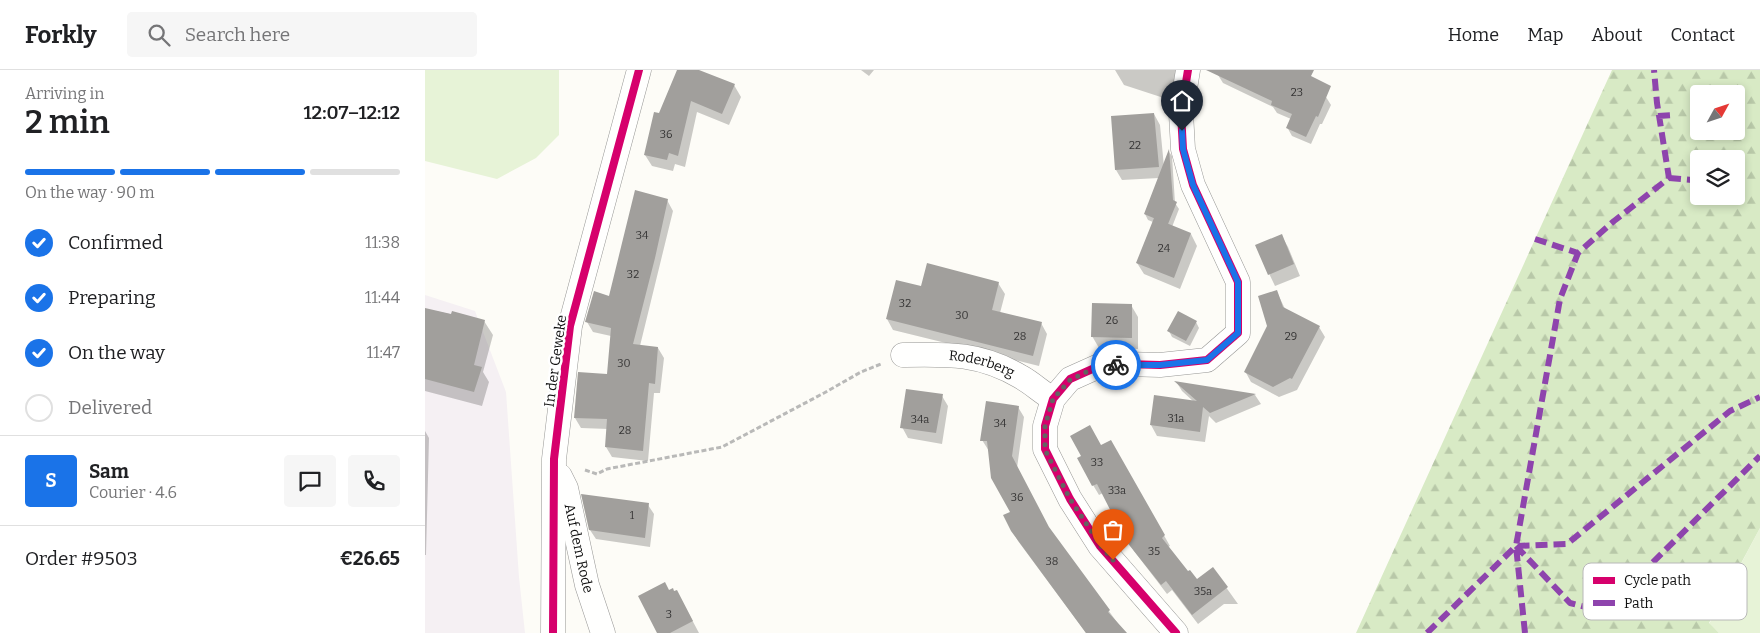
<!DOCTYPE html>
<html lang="en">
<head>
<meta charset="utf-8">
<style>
	:root { --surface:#fff; --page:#f6f6f6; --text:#202124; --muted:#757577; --line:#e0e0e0; --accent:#1a73e8 }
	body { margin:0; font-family:Bitter,serif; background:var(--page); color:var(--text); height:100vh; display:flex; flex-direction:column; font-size:19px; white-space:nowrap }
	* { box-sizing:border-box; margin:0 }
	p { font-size:16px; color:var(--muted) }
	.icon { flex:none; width:28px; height:28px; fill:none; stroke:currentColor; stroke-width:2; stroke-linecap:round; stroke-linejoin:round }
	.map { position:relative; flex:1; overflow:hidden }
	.details { display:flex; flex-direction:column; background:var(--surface); width:425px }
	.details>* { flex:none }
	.needle { width:32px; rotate:50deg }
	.tools { position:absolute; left:1265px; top:15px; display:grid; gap:10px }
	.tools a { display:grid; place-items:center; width:55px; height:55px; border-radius:5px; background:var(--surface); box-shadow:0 2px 8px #0003; font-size:25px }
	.pin { position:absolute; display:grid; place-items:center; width:42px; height:42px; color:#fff; margin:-51px -21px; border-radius:50% 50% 50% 0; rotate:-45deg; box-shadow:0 0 5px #0007 }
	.pin .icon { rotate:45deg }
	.courier { position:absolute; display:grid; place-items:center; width:50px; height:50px; margin:-25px; border:4px solid #1a73e8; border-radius:50%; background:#fff; color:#222; box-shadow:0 1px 6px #0007 }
	.headline em { font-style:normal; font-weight:600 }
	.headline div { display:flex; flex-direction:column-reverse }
	.headline { display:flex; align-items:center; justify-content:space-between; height:85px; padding:0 25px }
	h1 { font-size:32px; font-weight:600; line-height:38px }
	.bar { display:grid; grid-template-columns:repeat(4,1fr); gap:8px 5px; align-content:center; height:60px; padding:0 25px }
	.bar i { height:6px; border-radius:4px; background:var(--line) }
	.bar .current { background:var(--accent) }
	.bar p { grid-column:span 4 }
	.line { display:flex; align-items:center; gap:12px; padding:0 25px; border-top:1px solid var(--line) }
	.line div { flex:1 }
	.round { display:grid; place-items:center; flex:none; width:52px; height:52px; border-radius:5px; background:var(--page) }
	ol { padding:0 25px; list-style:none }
	li { display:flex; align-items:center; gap:15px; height:55px }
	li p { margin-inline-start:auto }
	li .icon { padding:5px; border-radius:50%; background:var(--accent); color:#fff; stroke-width:4 }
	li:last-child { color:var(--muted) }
	li i { width:28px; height:28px; border:2px solid var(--line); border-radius:50% }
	header { display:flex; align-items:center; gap:30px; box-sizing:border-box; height:70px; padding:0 25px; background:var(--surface); border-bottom:1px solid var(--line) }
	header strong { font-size:24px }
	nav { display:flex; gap:28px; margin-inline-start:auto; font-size:18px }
	.search { width:350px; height:45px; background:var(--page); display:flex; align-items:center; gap:12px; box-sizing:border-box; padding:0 18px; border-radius:5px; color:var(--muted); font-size:19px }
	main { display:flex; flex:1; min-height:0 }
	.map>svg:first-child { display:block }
</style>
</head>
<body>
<header>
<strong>Forkly</strong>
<div class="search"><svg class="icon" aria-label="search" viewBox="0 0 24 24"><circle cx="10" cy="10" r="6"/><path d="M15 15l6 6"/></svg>Search here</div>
<nav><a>Home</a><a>Map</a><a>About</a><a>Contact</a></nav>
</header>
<main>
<section class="details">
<div class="headline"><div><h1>2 min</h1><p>Arriving in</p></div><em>12:07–12:12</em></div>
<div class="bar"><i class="current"></i><i class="current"></i><i class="current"></i><i></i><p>On the way · 90 m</p></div>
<ol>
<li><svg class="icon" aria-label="check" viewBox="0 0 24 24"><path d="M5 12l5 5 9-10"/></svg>Confirmed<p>11:38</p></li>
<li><svg class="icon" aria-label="check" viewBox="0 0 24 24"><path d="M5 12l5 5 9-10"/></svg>Preparing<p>11:44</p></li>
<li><svg class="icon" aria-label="check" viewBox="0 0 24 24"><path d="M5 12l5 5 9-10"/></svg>On the way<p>11:47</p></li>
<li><i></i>Delivered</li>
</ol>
<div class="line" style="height:90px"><b class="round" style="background:var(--accent);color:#fff">S</b><div><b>Sam</b><p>Courier · 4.6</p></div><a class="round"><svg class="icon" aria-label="chat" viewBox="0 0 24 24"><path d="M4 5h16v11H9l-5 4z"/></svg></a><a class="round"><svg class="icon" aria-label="phone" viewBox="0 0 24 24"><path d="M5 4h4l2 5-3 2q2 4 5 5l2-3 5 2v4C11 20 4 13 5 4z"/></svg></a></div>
<div class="line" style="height:65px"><div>Order #9503</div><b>€26.65</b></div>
</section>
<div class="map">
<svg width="1335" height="563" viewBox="0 0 1335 563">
	<defs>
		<pattern id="forest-firs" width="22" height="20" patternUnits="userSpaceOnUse" patternTransform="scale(1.25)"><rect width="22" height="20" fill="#d8eac5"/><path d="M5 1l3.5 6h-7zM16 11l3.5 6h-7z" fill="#b8c8a8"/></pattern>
	</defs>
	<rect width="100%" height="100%" fill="#fdfcf7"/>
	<path fill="#f5f0f3" d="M0,225L50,241L81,322L94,507L100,563H0Z"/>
	<path fill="#e7f3d7" d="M0,0H134V65L111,88L72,109L0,91Z
		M1335,458V563H1294L1284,554Z"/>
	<path fill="url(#forest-firs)" fill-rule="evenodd" d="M1187,0H1335V458L1284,553L1294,563H931ZM1274,24H1311V61H1274ZM1274,89H1311V126H1274Z"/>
	<path fill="#0003" d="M253,0H271L309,15L316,27L304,55L272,42L260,97L250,94L248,101L227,96L220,85Z
		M436,0H449L444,6Z
		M690,0H754L748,31L699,15Z
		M795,0H840L901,27L906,35L897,54H895L886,74L867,66L862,57L866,49L852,43L848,37L798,13L793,5Z
		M729,44L735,55L739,97L744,82L747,86L750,133L754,139L747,157L766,164L772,176L755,219L719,204L712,193L728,152L723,150L720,144L734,108L697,110L691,100Z
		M242,130L248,141L215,276L233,278L239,288L235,323H229L223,391L187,387L181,377L183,359L156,358L150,348L183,305L186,266L168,262L162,252L185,228Z
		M856,165L863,177L875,206L850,216L831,176Z
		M573,213L580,224L575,243L616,253L622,264L614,296L468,260L462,249L497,218Z
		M852,222L860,239L894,257L900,267L872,320L854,327L826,312L820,301L844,256Z
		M706,235L713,247V279L674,278L667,266Z
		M0,239L59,251L68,265L58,302L64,312L57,336L0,321Z
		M771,252L774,258L765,276L747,267L744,261Z
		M752,313L830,325L836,334L791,353L784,346L780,372L732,366L726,355L730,327L769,332L757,321Z
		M517,326L523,336L517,374L483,368L477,357Z
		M593,337L599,347L592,398L625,461L700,563H661L593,471L587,460L586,443L564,381L557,370Z
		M0,361L4,368L1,485H0Z
		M686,372L745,476L743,477L763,503L772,511L788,499L813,534H799L773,554L747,520L742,524L709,481L695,458L678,423L674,425L668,415L676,376Z
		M223,435L229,444L225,477L171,469L165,460Z
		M244,521L257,531L274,563H233Z"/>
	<path fill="#a19f9c" d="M252,0H274L310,14L297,44L266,31L253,86L244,83L242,90L219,85L229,42L234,43Z
		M781,0H889L886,6L906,16L893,47L891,46L881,67L861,58L867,44L846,35L847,31Z
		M729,43L734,97L690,100L686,46Z
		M744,79L748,130L752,132L743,154L719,144Z
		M210,120L243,129L230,188L208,274L233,277L230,314L224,313L218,381L180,377L182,349L149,348L153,302L182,304L186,258L160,252L169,221L184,226Z
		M729,148L766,163L749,208L711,193Z
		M857,164L869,194L843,205L830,175Z
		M502,193L574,212L567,240L617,252L608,286L461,249L471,210L496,216Z
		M852,220L858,237L895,256L867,309L865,308L848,317L819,302L842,256L833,226Z
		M667,233L707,234V268L666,267Z
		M0,238L26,244L27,241L60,250L49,295L57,297L49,322L0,309Z
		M753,241L772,251L761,271L742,261Z
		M749,311L831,324L785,343L778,337L775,362L725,355L729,325L772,331Z
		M481,319L518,324L511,363L475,358Z
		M561,331L594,336L587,386L624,457L685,540L683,542L702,563H661L586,461L578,445L585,442L566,408L562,371H555Z
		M665,355L676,375L686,370L740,465L737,468L763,501L765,500L772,509L788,497L803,517L767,545L741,511L736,515L701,471L672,414L667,416L652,388L656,386L645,366Z
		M156,424L224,433L220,468L164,460Z
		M240,512L244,520L248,518L249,521L252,520L268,551L245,563H232L213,526Z"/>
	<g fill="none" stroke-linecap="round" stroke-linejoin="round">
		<g stroke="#979795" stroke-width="25">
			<g id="minor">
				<path id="s1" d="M478,285C524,284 555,283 596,307C607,313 616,322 628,329"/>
				<path id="s2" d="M135,406L141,418L162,515L178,563"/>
				<path d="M128,563L129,389L145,256L214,0"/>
				<path d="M751,563L675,476L645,429L620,379V356L628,329L645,309L674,296L700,294L735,295L782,290L813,263V212L768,115L758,79L756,43L763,0"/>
			</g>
		</g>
		<path stroke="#b9b9b8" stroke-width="3" stroke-dasharray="5 2.5" stroke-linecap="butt" d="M160,400L172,404L182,399L297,377L399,323L436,302L456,294"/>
		<use href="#minor" stroke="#fffffe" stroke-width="24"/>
		<path stroke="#8e44ad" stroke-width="6" stroke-dasharray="12 6" stroke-linecap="butt" d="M1233,46L1248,45
			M1244,108L1267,110
			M1110,169L1153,183
			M1091,476L1145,533L1172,540L1201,519L1335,386
			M1002,563L1091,476L1142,474L1305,341L1335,327
			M1100,563L1091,476L1135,229L1153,183L1189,151L1244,108L1232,33L1229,0"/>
		<g stroke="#fff" stroke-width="11">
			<path id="cycleway" d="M128,563L129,389L145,256L214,0
				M751,563L675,476L645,429L620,379V356L628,329L645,309L674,296L700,294L735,295L782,290L813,263V212L768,115L758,79L756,43L763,0"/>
		</g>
		<use href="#cycleway" stroke="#d6006c" stroke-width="8"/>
	</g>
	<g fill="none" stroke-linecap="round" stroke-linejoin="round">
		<path stroke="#646362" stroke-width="5" stroke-dasharray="0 9" d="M688,490L676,476L645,429L620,380V356L628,329L645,310L674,296L691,295"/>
		<path stroke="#1a73e8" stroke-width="6" d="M691,295H735L782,290L813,263V212L768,115L758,79L757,61"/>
	</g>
	<g text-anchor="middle" stroke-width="5" stroke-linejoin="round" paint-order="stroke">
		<g font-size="11" fill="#353434">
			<text x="872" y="26">23</text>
			<text x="241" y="68">36</text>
			<text x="710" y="79">22</text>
			<text x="217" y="169">34</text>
			<text x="739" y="182">24</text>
			<text x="208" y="208">32</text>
			<text x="480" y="237">32</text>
			<text x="537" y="249">30</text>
			<text x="687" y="254">26</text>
			<text x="595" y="270">28</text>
			<text x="866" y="270">29</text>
			<text x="199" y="297">30</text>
			<text x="751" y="352">31a</text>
			<text x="495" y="353">34a</text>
			<text x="575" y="357">34</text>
			<text x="200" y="364">28</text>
			<text x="672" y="396">33</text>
			<text x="692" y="424">33a</text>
			<text x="592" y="431">36</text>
			<text x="207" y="449">1</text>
			<text x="729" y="485">35</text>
			<text x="627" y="495">38</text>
			<text x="778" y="525">35a</text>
			<text x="244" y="548">3</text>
		</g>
		<g font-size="14" fill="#111" stroke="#fff">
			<text transform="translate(130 291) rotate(-82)" y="5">In der Geweke</text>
			<text dy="5" stroke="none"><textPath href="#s1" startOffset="80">Roderberg</textPath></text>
			<text dy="5" stroke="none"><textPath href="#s2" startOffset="75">Auf dem Rode</textPath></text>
		</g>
	</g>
	<rect x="1158" y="493" width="164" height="57" rx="8" fill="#fff" stroke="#b8b8b8" stroke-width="1"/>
	<rect x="1168" y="507" width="22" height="7" fill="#d6006c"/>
	<rect x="1168" y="530" width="22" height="6" fill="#8e44ad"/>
	<g font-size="14" fill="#111">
		<text x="1199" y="515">Cycle path</text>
		<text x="1199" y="538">Path</text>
	</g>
</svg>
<div class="tools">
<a><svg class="needle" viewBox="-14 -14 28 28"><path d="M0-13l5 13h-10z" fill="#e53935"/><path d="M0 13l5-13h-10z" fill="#757577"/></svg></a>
<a><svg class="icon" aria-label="layers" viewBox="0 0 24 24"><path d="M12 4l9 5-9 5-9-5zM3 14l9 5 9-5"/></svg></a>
</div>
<div class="pin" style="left:688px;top:490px;background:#ea580c"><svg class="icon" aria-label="bag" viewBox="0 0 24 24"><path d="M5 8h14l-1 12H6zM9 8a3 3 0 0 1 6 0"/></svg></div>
<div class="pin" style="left:757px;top:61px;background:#1f2937"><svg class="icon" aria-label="home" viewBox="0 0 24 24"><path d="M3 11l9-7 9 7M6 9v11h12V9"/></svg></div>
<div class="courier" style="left:691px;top:295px"><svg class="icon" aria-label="bike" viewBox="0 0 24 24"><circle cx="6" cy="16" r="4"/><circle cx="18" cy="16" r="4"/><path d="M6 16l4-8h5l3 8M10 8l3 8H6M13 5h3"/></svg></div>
</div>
</main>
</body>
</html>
